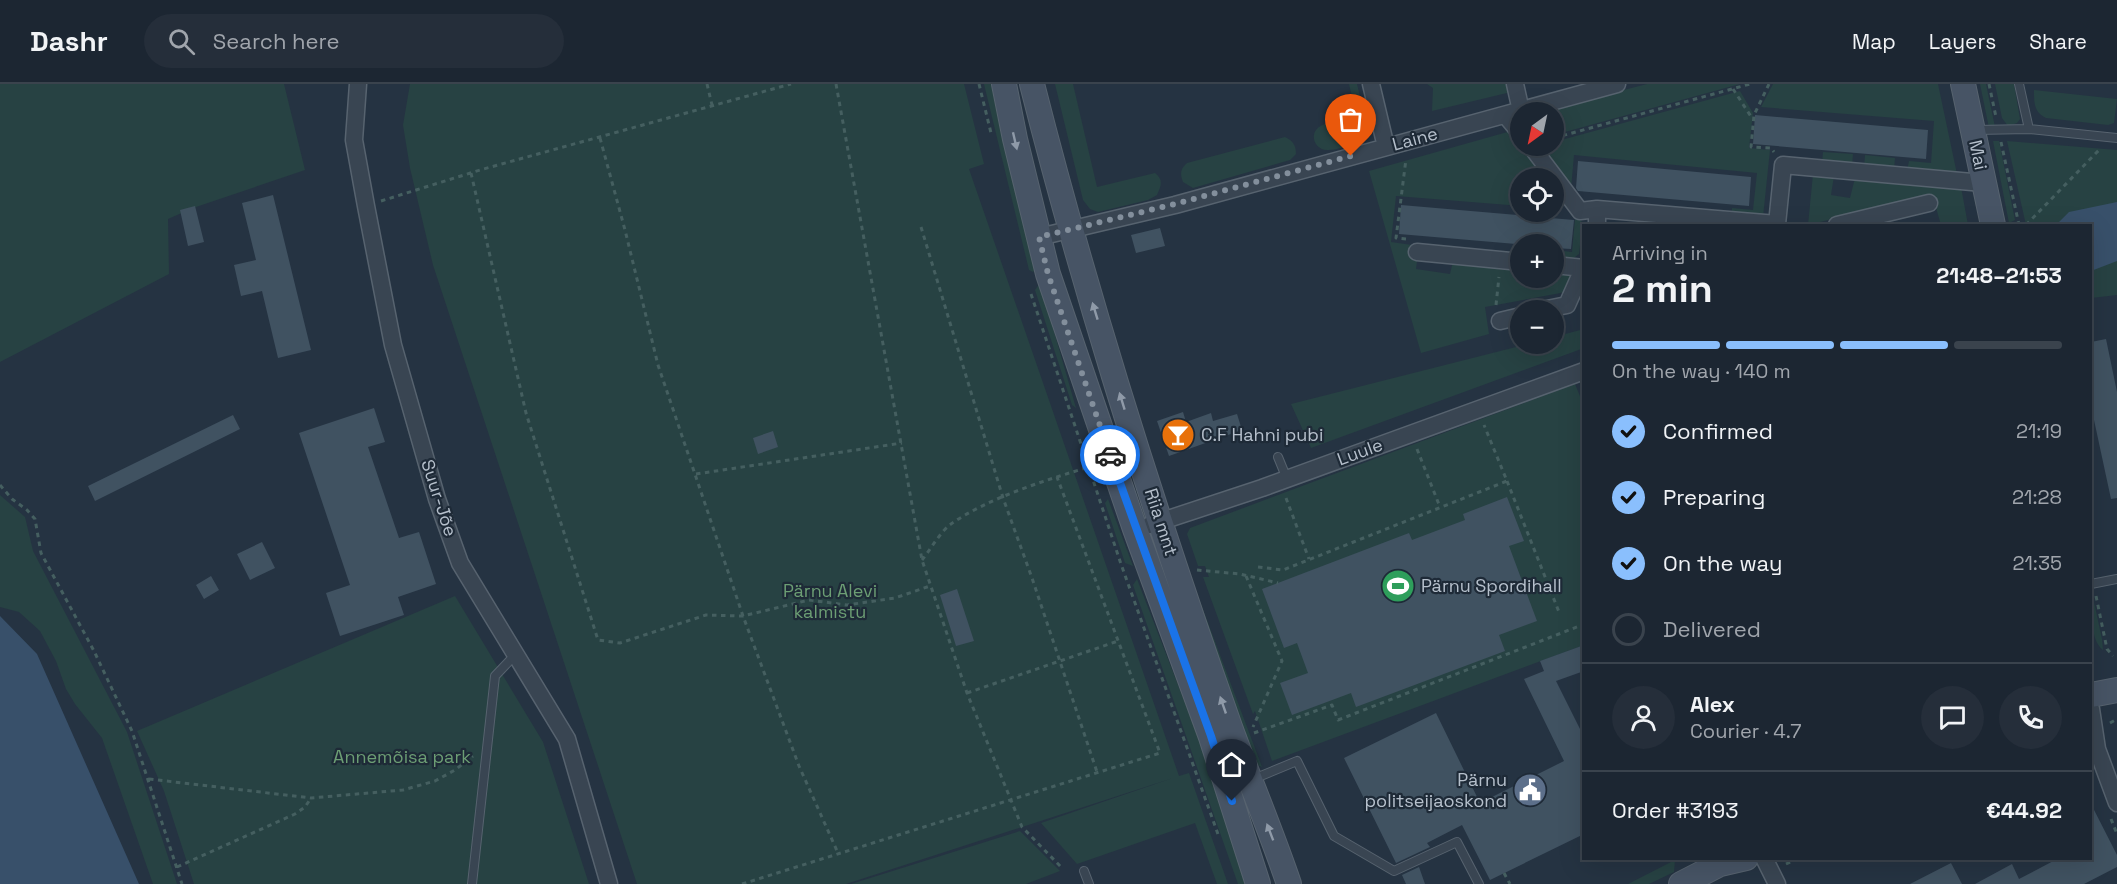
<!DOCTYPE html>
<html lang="en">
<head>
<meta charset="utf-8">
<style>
	:root { --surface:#1c2632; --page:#252e3a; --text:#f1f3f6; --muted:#a0a5ac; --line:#3a434d; --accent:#8abffd }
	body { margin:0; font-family:"Space Grotesk",sans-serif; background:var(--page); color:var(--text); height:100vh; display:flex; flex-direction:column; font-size:22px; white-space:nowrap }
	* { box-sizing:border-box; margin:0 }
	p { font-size:20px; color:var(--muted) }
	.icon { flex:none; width:33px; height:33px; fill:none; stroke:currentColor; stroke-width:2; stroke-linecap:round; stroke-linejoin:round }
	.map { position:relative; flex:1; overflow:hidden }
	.sheet { position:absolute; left:1582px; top:140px; width:510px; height:636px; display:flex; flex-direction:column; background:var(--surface); border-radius:0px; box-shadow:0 6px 24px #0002,0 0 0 2px var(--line) }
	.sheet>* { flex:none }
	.needle { width:39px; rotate:213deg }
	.controls { position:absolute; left:1510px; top:18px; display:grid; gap:12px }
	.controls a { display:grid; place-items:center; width:54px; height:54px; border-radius:50%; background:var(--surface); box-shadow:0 6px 24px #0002,0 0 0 2px var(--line); font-size:30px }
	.pin { position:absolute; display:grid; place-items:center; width:51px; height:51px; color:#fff; margin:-62px -26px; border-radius:50% 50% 50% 0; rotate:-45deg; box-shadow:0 0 6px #0007 }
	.pin .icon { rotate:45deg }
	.courier { position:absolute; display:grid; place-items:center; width:60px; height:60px; margin:-30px; border:4px solid #1a73e8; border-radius:50%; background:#fff; color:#222; box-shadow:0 2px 8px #0007 }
	.summary em { font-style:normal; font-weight:800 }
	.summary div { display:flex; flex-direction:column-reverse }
	.summary { display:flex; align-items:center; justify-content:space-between; height:102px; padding:0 30px }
	h1 { font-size:39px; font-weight:800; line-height:45px }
	.bar { display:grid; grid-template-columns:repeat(4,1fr); gap:9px 6px; align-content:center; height:72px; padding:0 30px }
	.bar i { height:8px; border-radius:4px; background:var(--line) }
	.bar .current { background:var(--accent) }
	.bar p { grid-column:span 4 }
	.line { display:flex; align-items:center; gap:15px; padding:0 30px; border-top:2px solid var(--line) }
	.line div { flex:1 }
	.round { display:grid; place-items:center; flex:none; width:63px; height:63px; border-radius:32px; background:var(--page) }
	ol { padding:0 30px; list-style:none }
	li { display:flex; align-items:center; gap:18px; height:66px }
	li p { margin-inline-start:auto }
	li .icon { padding:6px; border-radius:50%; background:var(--accent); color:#111; stroke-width:4 }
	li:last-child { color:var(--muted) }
	li i { width:33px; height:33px; border:3px solid var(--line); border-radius:50% }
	header { display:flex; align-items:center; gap:36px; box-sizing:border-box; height:84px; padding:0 30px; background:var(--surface); border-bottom:2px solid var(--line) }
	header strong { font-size:28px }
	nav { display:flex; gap:33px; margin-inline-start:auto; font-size:21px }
	.search { width:420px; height:54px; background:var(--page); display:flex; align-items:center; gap:15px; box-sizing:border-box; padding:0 21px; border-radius:33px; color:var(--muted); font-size:22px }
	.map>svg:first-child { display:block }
</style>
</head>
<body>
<header>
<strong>Dashr</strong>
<div class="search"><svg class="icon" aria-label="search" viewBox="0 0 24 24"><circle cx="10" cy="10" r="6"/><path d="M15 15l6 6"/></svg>Search here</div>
<nav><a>Map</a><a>Layers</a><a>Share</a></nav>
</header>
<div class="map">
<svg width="2117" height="800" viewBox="0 0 2117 800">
	<rect width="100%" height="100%" fill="#253342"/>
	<path fill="#274243" d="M0,0H284L305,86L193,124L168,135L169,190L0,278Z
		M410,0H964L984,80L969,85L1179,692L1189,689L1228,800H1217L1195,739L1077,780L1041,739L1173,694L846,800H637L433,181L410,84L403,41Z
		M984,0H993L1007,70L1035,187L1033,188L1029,186Z
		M1055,0H1073L1097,103L1155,89C1164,96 1161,102 1157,111L1148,116L1098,128L1090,125L1083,116Z
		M1349,0H1357L1364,29V55L1360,58C1350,61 1338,66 1328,66C1316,67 1308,51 1319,43C1326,38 1341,36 1350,34L1355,26Z
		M1427,0H1509L1511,8L1432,27L1433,4Z
		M1647,0H1740L1554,51V28H1539Z
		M1773,0H1938L1957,90L1907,87L1909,77L1931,79L1934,37L1761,23Z
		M1980,0H1986L1995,43L1989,44Z
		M1995,0H2014L2020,35L2017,39L2008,42L2002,34Z
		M2034,6L2117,15L2114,39L2108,41L2046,34C2034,28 2034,19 2034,6Z
		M1740,7L1753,29L1749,64L1770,66L1763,133L1731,134L1732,124L1753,126L1757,89L1574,71L1571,105L1538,63L1554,62V58Z
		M1511,47L1546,94H1521V122L1396,112L1391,158L1419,162L1416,185L1450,190L1453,177L1521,184V194H1554V187L1573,189L1566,208L1485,223L1489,250L1421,269L1369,87Z
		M1285,53C1293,57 1296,61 1296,70L1290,76L1193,104L1183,98C1180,90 1180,85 1187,79Z
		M1993,57H1999L2015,136L2009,139Z
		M2007,57L2117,66V211L2091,214V141H2026Z
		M1823,68L1853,70L1852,83L1822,79Z
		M1865,71L1895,74L1894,86L1864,84Z
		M1813,90L1834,92L1831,111L1850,114L1855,94L1961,103L1968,141H1941L1932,110L1808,141Z
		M1577,133L1583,139L1579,170L1571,176H1554V166L1572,168L1575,135Z
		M1040,199L1076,324L1072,321L1035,206Z
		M1584,245V264L1311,364L1291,320L1528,260H1554V253Z
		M1575,300L1584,322V561L1272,677L1255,627L1253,630L1203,493H1209L1205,482H1198L1187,450L1190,444Z
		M0,411L25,433L33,467L127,648L177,800H153L102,654L75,620L66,605L56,577L40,547L19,528L0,523Z
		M1108,415L1133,482L1125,479L1105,419Z
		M1187,483L1262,683L1253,679Z
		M1137,495L1221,712L1238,767L1245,800H1238L1133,501Z
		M2091,504L2102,555L2103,566C2089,556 2091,520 2091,504Z
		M455,512L543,658L589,800H194L164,707L137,647Z
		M1020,747L1060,787L1026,800H851Z
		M1675,776L1674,788L1649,800H1628Z"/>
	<path fill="#38506a" d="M2117,118V177L2091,187V141H2056L2069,128Z
		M0,532L37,570L139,800H0Z"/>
	<path fill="#405261" d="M1755,31L1928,46L1926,75L1753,60Z
		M1578,77L1751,93L1749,122L1578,107L1576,104Z
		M273,111L311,266L278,274L262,207L241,212L234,181L256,176L242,119Z
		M1401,121L1574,136L1571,165L1554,164V160H1516L1399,150Z
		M195,122L204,158L188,162L180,126Z
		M1160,144L1165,162L1136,169L1131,151Z
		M2106,255L2117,308V414L2111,415L2091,322V258Z
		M374,324L385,358L368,363L399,454L419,448L436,500L398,513L404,531L340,552L326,509L350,501L299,349Z
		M1183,328L1186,338L1211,329L1213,337L1237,330L1242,346L1169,372L1157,337Z
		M233,331L240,345L95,417L88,402Z
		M773,347L778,363L758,370L753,354Z
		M1507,413L1524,457L1509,462L1537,537L1499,551L1505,567L1356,623L1351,609L1292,631L1280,599L1308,589L1297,559L1284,564L1262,505L1409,449L1412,456L1465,436L1463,430Z
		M262,458L275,484L250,496L237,470Z
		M211,492L219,506L204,515L196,501Z
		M957,505L974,557L956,562L940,511Z
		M1584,561V587L1556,597L1584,653V750L1490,796L1462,741L1427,759L1430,763L1396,779L1344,674L1436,629L1480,719L1564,677L1524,595L1544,587L1540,577Z
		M2091,720L2117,771V783L2084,800H1975L2012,780L2019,795L2059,774H2091Z
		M1951,779L1962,800H1910Z
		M1419,783L1425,800H1406L1402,791Z"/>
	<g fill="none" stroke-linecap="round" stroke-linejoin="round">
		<g stroke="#57636f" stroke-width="10">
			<path id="lane" d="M2019,0L2029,45
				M1976,46L2029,45L2117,54
				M1278,373L1287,395
				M2091,500L2117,495
				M1251,696L1297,677L1334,752L1394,787L1457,758L1479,800
				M1084,787L1089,800
				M472,800L495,592L515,571"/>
		</g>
		<g stroke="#57636f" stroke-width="19">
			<path id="street" d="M358,0L354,56L366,122L393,261L437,415L460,479L567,655L609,800
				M1371,0L1386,63
				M1515,0L1521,27
				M1506,32L1521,50
				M1531,62L1580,127L1597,125
				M1597,141V125L1777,140L1783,81L1983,99
				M1837,141L1929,119
				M1039,153L1175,121L1617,0
				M1417,168L1521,178
				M1554,181L1584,184
				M1542,226L1567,221L1579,194L1584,191
				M1500,237L1521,232
				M1150,441L1262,404L1584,287
				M2091,625L2097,665L2117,719
				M1764,774L1777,800"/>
		</g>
		<g stroke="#57636f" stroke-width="26">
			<path id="secondary" d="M1004,0L1015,55L1048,190L1135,445L1211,653L1258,800
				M1032,0C1087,217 1155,431 1230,643C1249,695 1271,747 1289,800
				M1963,0L1993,141
				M2091,611L2117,606
				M1681,800L1720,780L1746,774"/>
		</g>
		<path stroke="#455f60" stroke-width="3" stroke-dasharray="4.5 4.5" stroke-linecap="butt" d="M707,0L712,21
			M836,0L922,476L967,609L1022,743L1061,783
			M979,0L991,49
			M1769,0L1754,31L1751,63L1771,64L1774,68
			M1989,0L1996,33
			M1733,5L1752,34
			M600,54L625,146L658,281L743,532L799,682L838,769
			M1554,54L1750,0
			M2001,58L2019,141
			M471,89L526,329L598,556L620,559L706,531L743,532L809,516L847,521L895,514L930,502
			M381,117L480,86L791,0
			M2026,141L2100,65
			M921,143L1003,414L1032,494L1097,688
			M1406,155L1396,154L1406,75
			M1031,210L1121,480L1219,753
			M1496,221L1499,193
			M1417,365L1440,423
			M696,390L902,359
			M1507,397L1559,528
			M0,401L12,415L27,426L35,435L41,469L94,567L132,647L182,800
			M1286,414L1309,475
			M922,476C931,465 940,448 951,440C988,414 1046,396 1089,383
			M1258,483L1283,486L1507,397L1484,341
			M1197,486L1240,490L1278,499
			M1246,492L1282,577L1253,643
			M2096,512L2107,565L2113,572
			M967,609L1118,557
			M2110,639L2117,635
			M1254,649L1332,621L1338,636L1582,541L1584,536
			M149,695L311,714L403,706L435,697L455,686L473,672
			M2111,735L2117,750
			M1786,780L1799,774
			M177,783L295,730L305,723L311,714
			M1504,789L1510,800
			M742,800L1160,669L1057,393"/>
		<use href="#lane" stroke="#394552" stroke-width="8"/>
		<use href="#street" stroke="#394552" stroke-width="16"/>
		<use href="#secondary" stroke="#475465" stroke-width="24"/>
	</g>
	<defs><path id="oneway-solid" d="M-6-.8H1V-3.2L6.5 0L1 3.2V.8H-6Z" transform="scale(1.5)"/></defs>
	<g fill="#8f9aa8">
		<use href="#oneway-solid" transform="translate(1015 57) rotate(77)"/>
		<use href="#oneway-solid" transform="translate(1095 227) rotate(-107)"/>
		<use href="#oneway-solid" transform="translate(1122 317) rotate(-107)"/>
		<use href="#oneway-solid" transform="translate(1223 621) rotate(-109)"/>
		<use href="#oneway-solid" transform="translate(1270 748) rotate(-111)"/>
	</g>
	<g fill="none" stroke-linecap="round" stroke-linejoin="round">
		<path stroke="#838f9c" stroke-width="6" stroke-dasharray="0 10.8" d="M1110,371L1048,190L1039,153L1175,120L1351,72"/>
		<path stroke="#1a73e8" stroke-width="8" d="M1110,371L1211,652L1232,717"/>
	</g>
	<defs>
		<g id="bar-disc" transform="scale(1.725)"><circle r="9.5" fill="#e8710a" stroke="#1e2a37"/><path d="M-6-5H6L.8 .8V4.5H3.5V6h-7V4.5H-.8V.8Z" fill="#fff"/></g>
		<g id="stadium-disc" transform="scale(1.725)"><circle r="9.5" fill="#2e9e5b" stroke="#1e2a37"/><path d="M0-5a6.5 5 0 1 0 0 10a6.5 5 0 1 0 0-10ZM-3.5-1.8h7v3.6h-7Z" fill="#fff"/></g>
		<g id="civic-disc" transform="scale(1.725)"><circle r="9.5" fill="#5c6f8a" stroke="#1e2a37"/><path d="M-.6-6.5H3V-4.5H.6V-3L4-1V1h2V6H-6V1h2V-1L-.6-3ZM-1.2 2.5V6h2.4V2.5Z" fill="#fff"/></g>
	</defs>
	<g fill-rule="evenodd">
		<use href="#bar-disc" x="1178" y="351"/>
		<use href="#stadium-disc" x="1398" y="502"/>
		<use href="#civic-disc" x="1530" y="706"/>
	</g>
	<g text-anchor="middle" stroke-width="4.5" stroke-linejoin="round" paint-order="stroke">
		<g font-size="18" fill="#b6c0cc" stroke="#1e2a37">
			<text transform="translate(1415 55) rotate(-15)" y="6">Laine</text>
			<text transform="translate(1978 71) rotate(78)" y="6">Mai</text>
			<text transform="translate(1360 368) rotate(-20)" y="6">Luule</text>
			<text transform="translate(439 414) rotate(72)" y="6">Suur-Jõe</text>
			<text transform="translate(1161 438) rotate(72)" y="6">Riia mnt</text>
		</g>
		<g font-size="18" fill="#b6c0cc" stroke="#1e2a37" text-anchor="start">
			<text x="1201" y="357">C.F Hahni pubi</text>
			<text x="1421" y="508">Pärnu Spordihall</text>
			<text x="1507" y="702" text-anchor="end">Pärnu<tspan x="1507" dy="21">politseijaoskond</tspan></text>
		</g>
		<g font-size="18" fill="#6c9e74" stroke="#1e2a37">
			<text x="830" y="513">Pärnu Alevi<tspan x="830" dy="21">kalmistu</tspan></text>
			<text x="402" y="679">Annemõisa park</text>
		</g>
	</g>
</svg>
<div class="controls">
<a><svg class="needle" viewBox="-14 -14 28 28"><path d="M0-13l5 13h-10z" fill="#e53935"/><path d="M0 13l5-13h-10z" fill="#a0a5ac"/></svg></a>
<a><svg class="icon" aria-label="locate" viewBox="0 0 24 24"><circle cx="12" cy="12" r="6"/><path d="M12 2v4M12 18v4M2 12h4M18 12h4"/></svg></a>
<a>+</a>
<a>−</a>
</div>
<div class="pin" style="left:1351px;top:72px;background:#ea580c"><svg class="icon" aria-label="bag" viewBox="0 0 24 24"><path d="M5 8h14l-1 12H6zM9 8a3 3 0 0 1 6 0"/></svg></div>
<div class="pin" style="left:1232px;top:717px;background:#1f2937"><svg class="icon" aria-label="home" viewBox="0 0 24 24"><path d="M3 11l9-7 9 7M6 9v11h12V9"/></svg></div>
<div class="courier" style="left:1110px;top:371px"><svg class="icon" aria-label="car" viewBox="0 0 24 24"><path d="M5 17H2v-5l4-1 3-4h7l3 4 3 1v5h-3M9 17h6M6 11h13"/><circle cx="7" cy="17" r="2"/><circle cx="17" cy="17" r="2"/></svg></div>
<section class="sheet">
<div class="summary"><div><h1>2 min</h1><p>Arriving in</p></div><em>21:48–21:53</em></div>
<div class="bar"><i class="current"></i><i class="current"></i><i class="current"></i><i></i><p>On the way · 140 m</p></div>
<ol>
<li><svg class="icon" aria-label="check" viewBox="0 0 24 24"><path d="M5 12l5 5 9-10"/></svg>Confirmed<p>21:19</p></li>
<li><svg class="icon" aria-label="check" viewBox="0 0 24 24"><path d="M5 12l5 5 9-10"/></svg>Preparing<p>21:28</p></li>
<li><svg class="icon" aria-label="check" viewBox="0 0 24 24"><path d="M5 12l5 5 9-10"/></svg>On the way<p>21:35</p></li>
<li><i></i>Delivered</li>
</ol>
<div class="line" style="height:108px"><a class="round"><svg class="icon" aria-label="person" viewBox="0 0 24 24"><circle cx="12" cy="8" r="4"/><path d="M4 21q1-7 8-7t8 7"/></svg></a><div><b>Alex</b><p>Courier · 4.7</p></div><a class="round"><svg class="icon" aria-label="chat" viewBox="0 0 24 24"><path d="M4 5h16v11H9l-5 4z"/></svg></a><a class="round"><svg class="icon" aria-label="phone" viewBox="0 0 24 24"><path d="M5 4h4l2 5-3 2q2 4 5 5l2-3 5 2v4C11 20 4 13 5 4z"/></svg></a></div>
<div class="line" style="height:78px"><div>Order #3193</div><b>€44.92</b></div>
</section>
</div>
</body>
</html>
